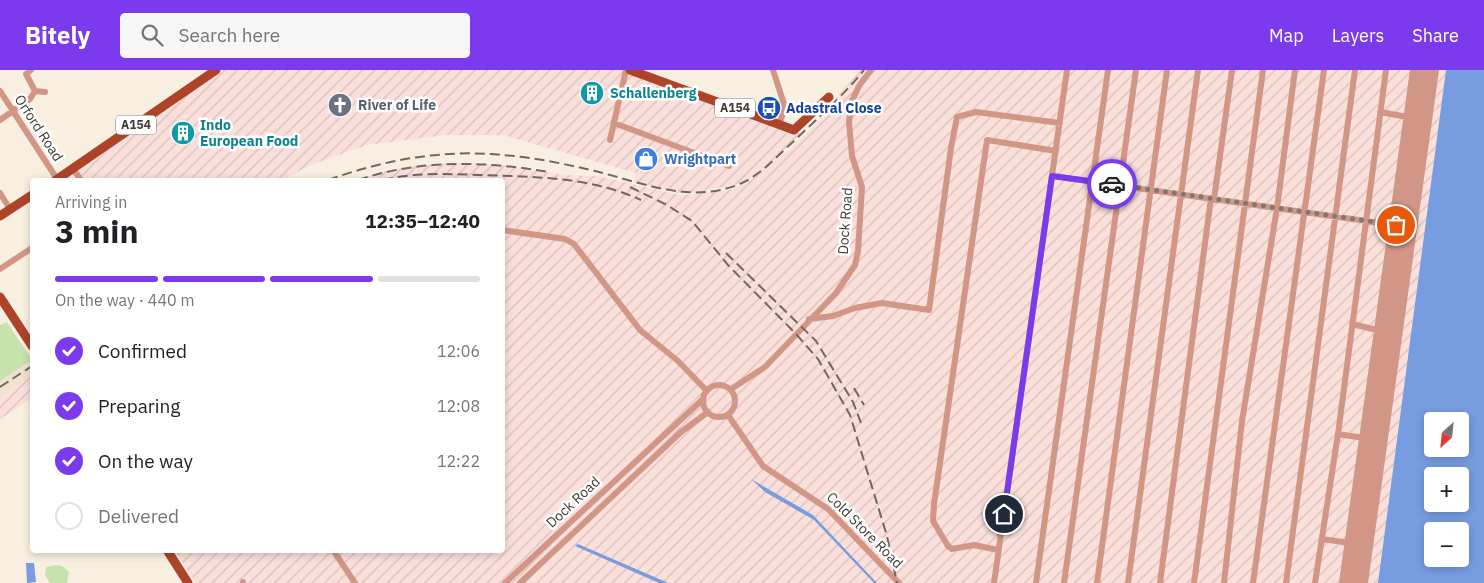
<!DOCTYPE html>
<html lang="en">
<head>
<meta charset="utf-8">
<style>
	:root { --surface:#fff; --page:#f6f6f6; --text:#202124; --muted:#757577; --line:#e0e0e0; --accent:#7c3aed }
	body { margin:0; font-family:"IBM Plex Sans",sans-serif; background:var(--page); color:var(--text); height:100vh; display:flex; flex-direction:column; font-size:19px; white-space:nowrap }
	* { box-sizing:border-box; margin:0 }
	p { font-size:16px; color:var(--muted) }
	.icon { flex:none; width:28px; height:28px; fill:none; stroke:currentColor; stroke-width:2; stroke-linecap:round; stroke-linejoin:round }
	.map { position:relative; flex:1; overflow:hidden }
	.details { position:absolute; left:30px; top:108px; width:475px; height:375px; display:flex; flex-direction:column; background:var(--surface); border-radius:5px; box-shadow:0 2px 8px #0003 }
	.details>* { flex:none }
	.needle { width:32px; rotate:207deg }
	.buttons { position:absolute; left:1424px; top:342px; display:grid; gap:10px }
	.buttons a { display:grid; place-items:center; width:45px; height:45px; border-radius:5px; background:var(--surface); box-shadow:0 2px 8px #0003; font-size:25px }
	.pin { position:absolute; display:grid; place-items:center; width:42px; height:42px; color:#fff; margin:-21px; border:2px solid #fff; border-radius:50%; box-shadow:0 1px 5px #0007 }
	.courier { position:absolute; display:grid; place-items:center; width:50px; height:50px; margin:-25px; border:4px solid #7c3aed; border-radius:50%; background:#fff; color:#222; box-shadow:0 1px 6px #0007 }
	.head em { font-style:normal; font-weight:800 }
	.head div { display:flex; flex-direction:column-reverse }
	.head { display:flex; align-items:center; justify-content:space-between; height:85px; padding:0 25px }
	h1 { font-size:32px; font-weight:800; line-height:38px }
	.bar { display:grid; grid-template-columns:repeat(4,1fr); gap:8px 5px; align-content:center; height:60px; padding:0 25px }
	.bar i { height:6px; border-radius:4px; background:var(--line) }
	.bar .selected { background:var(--accent) }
	.bar p { grid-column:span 4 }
	ol { padding:0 25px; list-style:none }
	li { display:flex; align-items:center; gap:15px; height:55px }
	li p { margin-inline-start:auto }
	li .icon { padding:5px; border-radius:50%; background:var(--accent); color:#fff; stroke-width:4 }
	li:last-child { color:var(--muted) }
	li i { width:28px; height:28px; border:2px solid var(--line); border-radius:50% }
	header { display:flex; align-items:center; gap:30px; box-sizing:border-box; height:70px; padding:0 25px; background:var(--accent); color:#fff }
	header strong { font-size:24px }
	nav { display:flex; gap:28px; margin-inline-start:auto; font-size:18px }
	.search { width:350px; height:45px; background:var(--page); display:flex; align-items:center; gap:12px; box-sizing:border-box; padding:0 18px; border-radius:5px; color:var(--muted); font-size:19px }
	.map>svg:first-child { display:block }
</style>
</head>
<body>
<header>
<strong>Bitely</strong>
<div class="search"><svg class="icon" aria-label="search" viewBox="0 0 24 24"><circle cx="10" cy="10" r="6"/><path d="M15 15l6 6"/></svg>Search here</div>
<nav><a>Map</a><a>Layers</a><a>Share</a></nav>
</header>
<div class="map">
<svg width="1484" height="513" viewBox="0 0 1484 513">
	<defs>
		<pattern id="industrial-furrows" width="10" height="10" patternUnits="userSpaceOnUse" patternTransform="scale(1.25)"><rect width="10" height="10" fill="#fadfda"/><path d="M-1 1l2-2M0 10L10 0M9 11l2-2" fill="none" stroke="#d7c0bc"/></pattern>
	</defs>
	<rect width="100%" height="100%" fill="#f9efe0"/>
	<path fill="#f0e2ce" d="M32,290V305L0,327V311Z"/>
	<path fill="url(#industrial-furrows)" d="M224,0H630L801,64L768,95L743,113L694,123H678L634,112L636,103L503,65H446L367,75L308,96L283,110H81L73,99Z
		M860,0H1446L1378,513H196L174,480H502V110H358L385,101L413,96L454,93L494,94L564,105L597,106L681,125L727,121L748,112L789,80L841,30L838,26Z
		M32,305V328L0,349V327Z"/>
	<path fill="#c6e2ad" d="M7,252L32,290L0,311V255Z
		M55,495L62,496L69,502L67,513H50L45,505L46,497Z"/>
	<path fill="#779ce0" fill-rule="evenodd" d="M1446,0H1484V513H1378ZM1460,351V379H1432V351ZM1432,406H1460V434H1432ZM1432,461H1460V489H1432Z
		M751,409L813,445L877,513H874L814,450L765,422Z
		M578,474L666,512L668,513H659L575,476Z
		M26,493H34L36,512L27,513Z"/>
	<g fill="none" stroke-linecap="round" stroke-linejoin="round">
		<path stroke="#d29687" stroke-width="6" d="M31,0L26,4L35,21
			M773,0L785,37L779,55
			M0,21L57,109
			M1380,42L1408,47
			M0,50L30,29L35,21L45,22
			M614,53L729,96
			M610,70L626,0
			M73,99L81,110
			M1052,106L1394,155
			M0,123L10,139
			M1214,129L1232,0
			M502,160L565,169L574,174L640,260L678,291L707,321
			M0,199L32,178
			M809,249L833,246L855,238L882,233L929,240L951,78L957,47L976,42L1060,53
			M1352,254L1381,261
			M703 331a16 16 0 1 1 32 0a16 16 0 1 1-32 0Z
			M731,319L765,297L836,223L855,195L858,181L862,117L852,86L849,52L851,33L859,16L871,0
			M728,345L763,396L828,439L899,513
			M1338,364L1364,368
			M1322,469L1350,473
			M333,480L355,513
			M998,480L974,475L952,479L948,476L933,451L934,434L987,70L1056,81
			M243,512V513
			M505,513L703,329
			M520,513L681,362L708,342
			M994,513L1067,0
			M1036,513L1108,0
			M1064,513L1136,0
			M1097,513L1167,0
			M1128,513L1198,0
			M1160,513L1211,128
			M1194,513L1263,0
			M1224,513L1242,351L1277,138L1295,0
			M1253,513L1324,0
			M1286,513L1355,0
			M1315,513L1338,364L1386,0
			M1342,513L1413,0
			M1348,513L1419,0
			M1353,513L1425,0
			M1359,513L1430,0
			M1365,513L1436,0"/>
		<path stroke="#ad442a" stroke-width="9" d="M630,0L794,60L829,27
			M56,110L216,0
			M0,146L32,125
			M0,227L32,276
			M167,480L188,513"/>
		<path stroke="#6f6961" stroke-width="2" stroke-dasharray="10 5" stroke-linecap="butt" d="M328,110C384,90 443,79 502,85C533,87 565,94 595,101C643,113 693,135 742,113C762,104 779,84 795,70C819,47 843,26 864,0
			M358,110C421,89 485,91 549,102
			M383,110C415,102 448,104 481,105C536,107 591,107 641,130
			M630,117L667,135L692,151L728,195L796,264L818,289L850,345L887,466L897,513
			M726,183L816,271L853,332L861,353
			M0,317L32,296
			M854,318L864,335"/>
	</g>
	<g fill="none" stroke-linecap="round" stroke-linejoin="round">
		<path stroke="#7f7970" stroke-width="5" stroke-dasharray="0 9" d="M1112,114L1396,155"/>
		<path stroke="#7c3aed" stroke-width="6" d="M1004,444L1052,106L1112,114"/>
	</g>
	<defs>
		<g id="building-disc" transform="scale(1.25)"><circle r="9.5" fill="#0f9aa8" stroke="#fff"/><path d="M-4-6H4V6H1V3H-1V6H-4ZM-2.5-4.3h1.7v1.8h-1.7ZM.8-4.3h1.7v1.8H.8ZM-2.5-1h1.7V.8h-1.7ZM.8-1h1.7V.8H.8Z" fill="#fff"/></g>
		<g id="church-disc" transform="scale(1.25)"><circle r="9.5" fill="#6b7280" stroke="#fff"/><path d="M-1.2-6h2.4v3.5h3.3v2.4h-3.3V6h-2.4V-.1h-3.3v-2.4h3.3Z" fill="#fff"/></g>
		<g id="bus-disc" transform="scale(1.25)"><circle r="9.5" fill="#1a4fb4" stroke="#fff"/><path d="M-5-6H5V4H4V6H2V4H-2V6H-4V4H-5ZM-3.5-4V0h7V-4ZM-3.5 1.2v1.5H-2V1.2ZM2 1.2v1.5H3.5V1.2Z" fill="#fff"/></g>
		<g id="shop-disc" transform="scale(1.25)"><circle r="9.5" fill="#3f7fe0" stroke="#fff"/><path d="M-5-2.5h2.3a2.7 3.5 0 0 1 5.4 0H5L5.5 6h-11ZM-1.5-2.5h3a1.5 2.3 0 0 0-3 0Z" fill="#fff"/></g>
	</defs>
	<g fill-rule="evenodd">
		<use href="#building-disc" x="592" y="23"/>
		<use href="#church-disc" x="340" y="35"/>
		<use href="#bus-disc" x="769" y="38"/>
		<use href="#building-disc" x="183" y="63"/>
		<use href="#shop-disc" x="646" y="89"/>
	</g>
	<g text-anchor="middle" stroke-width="5" stroke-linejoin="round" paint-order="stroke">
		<g fill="#fff" stroke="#787571" stroke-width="1">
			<rect x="715" y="28.5" width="40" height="19" rx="4"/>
			<rect x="116" y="45.5" width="40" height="19" rx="4"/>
		</g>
		<g font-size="12" font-weight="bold" fill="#3e3a34">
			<text x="735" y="42">A154</text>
			<text x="136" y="59">A154</text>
		</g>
		<g font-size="14" font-weight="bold" fill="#0d838f" stroke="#fff" text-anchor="start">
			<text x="610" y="28">Schallenberg</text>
			<text x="200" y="60">Indo<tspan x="200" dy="16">European Food</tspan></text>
		</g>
		<g font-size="14" font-weight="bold" fill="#5b616d" stroke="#fff" text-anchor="start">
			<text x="358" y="40">River of Life</text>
		</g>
		<g font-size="14" font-weight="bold" fill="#164399" stroke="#fff" text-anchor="start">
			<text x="786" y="43">Adastral Close</text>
		</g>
		<g font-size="14" fill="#3e3a34" stroke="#fff">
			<text transform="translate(39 58) rotate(57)" y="5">Orford Road</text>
			<text transform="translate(845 151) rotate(-86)" y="5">Dock Road</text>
			<text transform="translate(573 432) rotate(-43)" y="5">Dock Road</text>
			<text transform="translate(865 460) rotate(45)" y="5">Cold Store Road</text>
		</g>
		<g font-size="14" font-weight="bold" fill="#366cbe" stroke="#fff" text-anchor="start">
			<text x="664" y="94">Wrightpart</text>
		</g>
	</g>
</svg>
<div class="buttons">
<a><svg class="needle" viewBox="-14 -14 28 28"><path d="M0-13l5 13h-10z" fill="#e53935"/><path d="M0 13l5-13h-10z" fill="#757577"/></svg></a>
<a>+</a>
<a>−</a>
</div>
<div class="pin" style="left:1396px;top:155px;background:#ea580c"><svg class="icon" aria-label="bag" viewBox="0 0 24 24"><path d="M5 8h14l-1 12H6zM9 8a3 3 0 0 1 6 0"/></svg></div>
<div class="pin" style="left:1004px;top:444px;background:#1f2937"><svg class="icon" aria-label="home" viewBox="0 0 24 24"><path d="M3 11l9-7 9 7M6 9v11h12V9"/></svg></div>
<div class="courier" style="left:1112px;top:114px"><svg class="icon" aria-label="car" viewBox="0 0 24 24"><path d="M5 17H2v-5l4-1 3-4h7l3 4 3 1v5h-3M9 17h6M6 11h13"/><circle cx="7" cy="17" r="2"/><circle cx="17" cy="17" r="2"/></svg></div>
<section class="details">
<div class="head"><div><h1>3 min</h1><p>Arriving in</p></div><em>12:35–12:40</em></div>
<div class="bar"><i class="selected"></i><i class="selected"></i><i class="selected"></i><i></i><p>On the way · 440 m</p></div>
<ol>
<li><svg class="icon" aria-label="check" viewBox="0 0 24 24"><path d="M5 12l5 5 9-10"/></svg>Confirmed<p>12:06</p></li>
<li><svg class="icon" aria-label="check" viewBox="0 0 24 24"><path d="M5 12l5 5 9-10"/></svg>Preparing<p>12:08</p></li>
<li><svg class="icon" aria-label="check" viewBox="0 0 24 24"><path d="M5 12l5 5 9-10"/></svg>On the way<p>12:22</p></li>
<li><i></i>Delivered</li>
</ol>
</section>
</div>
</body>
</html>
